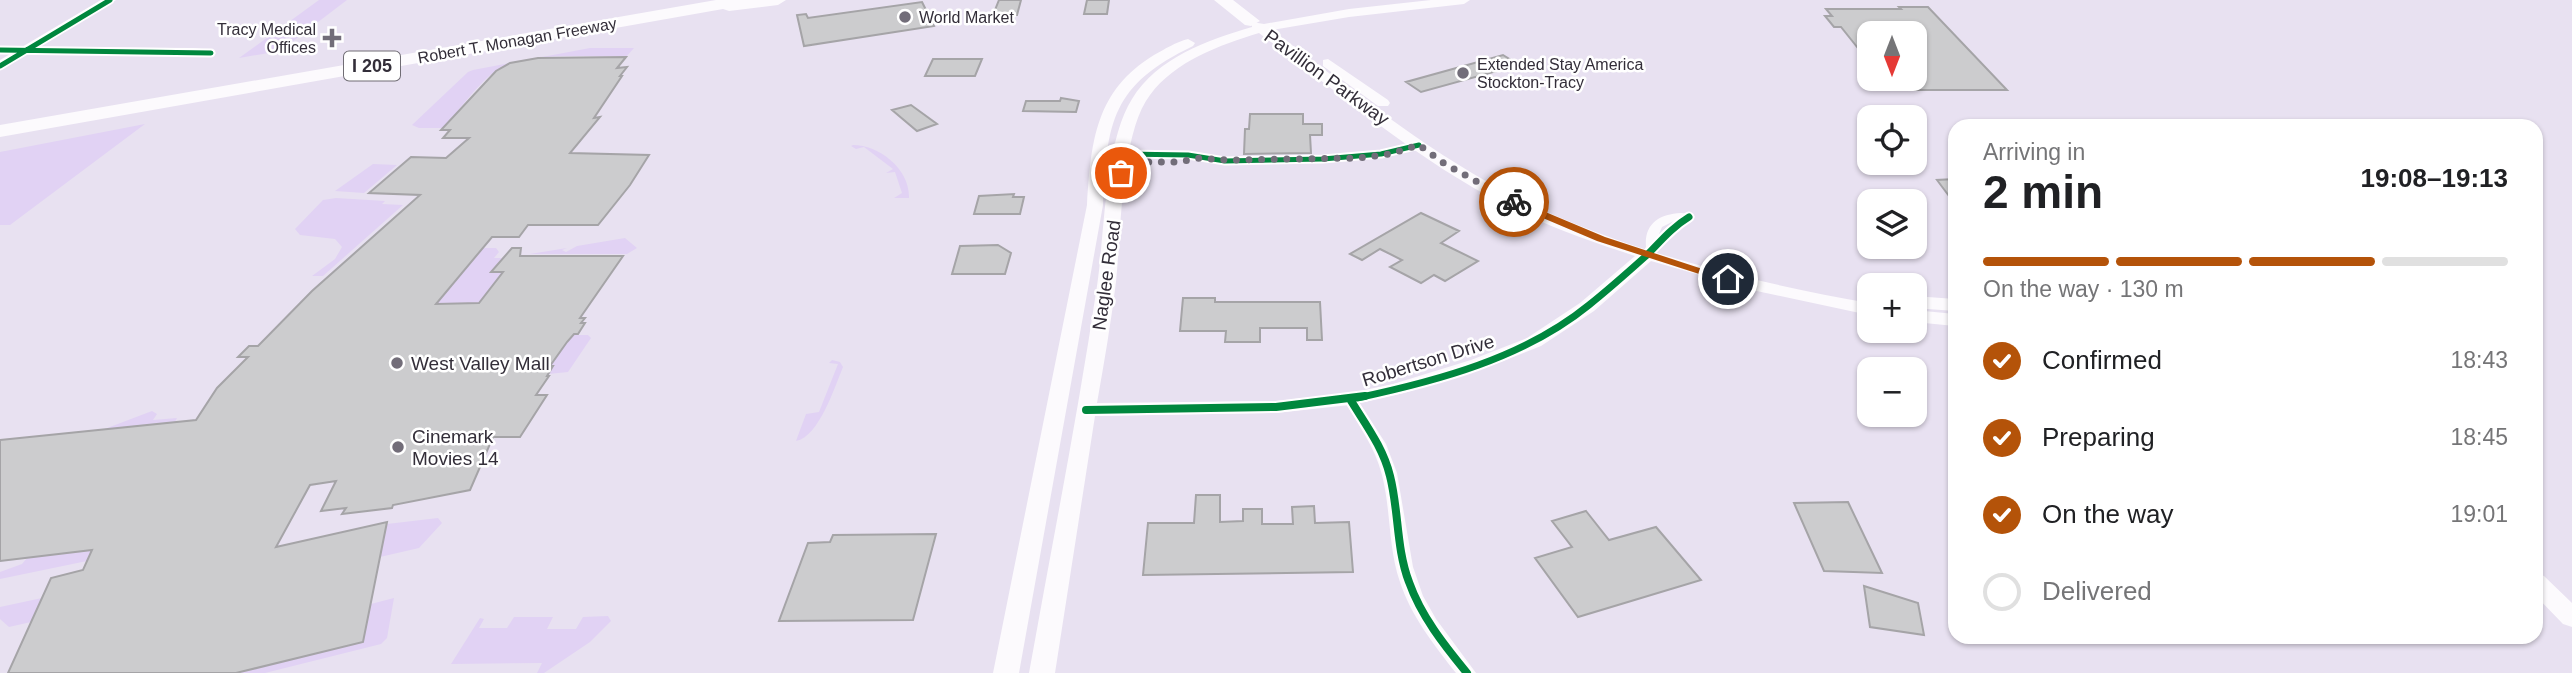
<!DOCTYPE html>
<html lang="en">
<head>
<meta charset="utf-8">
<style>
	:root { --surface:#fff; --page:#f6f6f6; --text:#202124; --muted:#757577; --line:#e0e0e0; --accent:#b45309 }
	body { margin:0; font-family:Arial,sans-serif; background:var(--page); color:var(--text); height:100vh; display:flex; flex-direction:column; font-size:26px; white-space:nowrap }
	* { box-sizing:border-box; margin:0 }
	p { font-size:23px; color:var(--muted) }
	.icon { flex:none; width:38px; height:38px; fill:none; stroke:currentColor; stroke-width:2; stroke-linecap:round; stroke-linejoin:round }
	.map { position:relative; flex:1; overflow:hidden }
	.side { position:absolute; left:1948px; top:119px; width:595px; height:525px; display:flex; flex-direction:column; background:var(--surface); border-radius:21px; box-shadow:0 2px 5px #0004 }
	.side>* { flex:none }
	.needle { width:46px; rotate:180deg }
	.tools { position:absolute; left:1857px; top:21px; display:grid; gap:14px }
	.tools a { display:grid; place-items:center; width:70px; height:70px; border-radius:14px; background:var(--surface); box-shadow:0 2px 5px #0004; font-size:35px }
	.pin { position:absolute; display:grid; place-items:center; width:60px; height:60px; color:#fff; margin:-30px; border:4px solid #fff; border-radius:50%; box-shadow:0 2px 7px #0007 }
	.courier { position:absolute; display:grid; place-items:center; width:70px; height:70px; margin:-35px; border:5px solid #b45309; border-radius:50%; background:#fff; color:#222; box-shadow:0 2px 9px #0007 }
	.headline em { font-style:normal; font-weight:800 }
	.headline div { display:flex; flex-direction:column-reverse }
	.headline { display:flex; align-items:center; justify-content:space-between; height:119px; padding:0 35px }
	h1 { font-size:46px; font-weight:800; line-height:52px }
	.bar { display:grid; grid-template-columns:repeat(4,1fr); gap:10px 7px; align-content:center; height:84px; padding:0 35px }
	.bar i { height:9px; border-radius:5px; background:var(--line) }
	.bar .selected { background:var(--accent) }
	.bar p { grid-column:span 4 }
	ol { padding:0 35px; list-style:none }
	li { display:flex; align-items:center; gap:21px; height:77px }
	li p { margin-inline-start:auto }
	li .icon { padding:7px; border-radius:50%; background:var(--accent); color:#fff; stroke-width:4 }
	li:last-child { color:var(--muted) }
	li i { width:38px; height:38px; border:4px solid var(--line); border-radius:50% }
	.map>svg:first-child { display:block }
</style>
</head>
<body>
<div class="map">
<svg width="2572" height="673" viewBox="0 0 2572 673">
	<rect width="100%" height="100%" fill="#e8e1f1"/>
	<path fill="#e1d2f4" d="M319,0H347L280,51L239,58Z
		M590,48H634L626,57C590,57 529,51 499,69C480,80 459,111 443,128H419L412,125L468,72L473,70Z
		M145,124L10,225H0V152Z
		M853,145C879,145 910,169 909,198H894L902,193L895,172L886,173L893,169L864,147L856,149L851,146Z
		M373,164L397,165L364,193L335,191Z
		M336,198L385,201L382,204L403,205L323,276H312L335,259L342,247L335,239L300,235L295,229L323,200Z
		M625,238L637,248L627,254H530L567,248L562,250L566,252L577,246Z
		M482,248H496L499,252L494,258H502L492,272H503L478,304H436Z
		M573,335H588L591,338L568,372L548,374L553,366H550Z
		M832,360L840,362L843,367C835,386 819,437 796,441L806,414L819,412L838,364L829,363Z
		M152,411L157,414L153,420L177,418L175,422L102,430Z
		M438,518L442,523L419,548L380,557L387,524Z
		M96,549L87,561L0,579V572L22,564L27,558Z
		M42,598L31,622L9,627L0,619V607Z
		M394,598L387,638L381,644L265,673H236L363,642L371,604Z
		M608,616L611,621L590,642L544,673H537L542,663L451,664L480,618L484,619L479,628H507L514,617H553L547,629H576L583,617Z"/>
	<path fill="#ccccce" stroke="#a5a4a7" stroke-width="2" d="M999,0H1021L1017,15H993Z
		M1087,0H1109L1107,14H1084Z
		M922,2L934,26L804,46L797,15L806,14L808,18Z
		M1899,7H1928L2007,90H1895L1885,79H1914V33H1869V62L1841,27H1834L1825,16H1832L1826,9H1901Z
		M1503,55L1519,65L1421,92L1406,82Z
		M626,57L617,68L627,67L620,76H622L594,118L600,117L570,153L649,155L630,185L598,225H528L519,237H492L436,304L479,303L503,272H491L512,248H521L520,256H623L580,318H585L581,323H585L578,334H574L567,342L550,366H553L547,376H549L536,395H547L520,437H493L470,490L393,505L392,508L342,514L346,508L321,511L336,481L310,485L276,547L387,522L363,642L236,673H8L51,578L83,570L92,550L0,561V440L196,420L217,388L248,357H238L249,346H258L312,291L420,195L369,193L411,157L446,158L469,138H443L450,130H441L496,71L510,63L538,58Z
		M933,59H982L975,76H925Z
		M1061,98L1079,101L1076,112L1023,111L1026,101H1060Z
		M911,105L937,124L917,131L892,110Z
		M1250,114H1303V124H1322V135H1310L1311,153L1244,154L1245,129H1249Z
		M1955,179V204L1937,180Z
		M1014,194L1013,197H1024L1020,214H974L979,196Z
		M1421,213L1459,231L1441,243L1478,261L1445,281L1434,275L1421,283L1390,267L1402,260L1380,249L1362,260L1350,254Z
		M998,245L1011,253L1005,274H952L960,246Z
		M1183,298H1215V302H1320L1322,340H1307V328H1260V342H1225L1226,331H1180Z
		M1196,495H1220V522L1243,521V509H1262V524H1293L1292,507L1314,506L1315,523L1349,522L1353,572L1143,575L1148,523H1194Z
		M1848,502L1882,573L1824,571L1794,503Z
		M1586,511L1609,540L1656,527L1701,580L1578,617L1535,558L1572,547L1552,521Z
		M936,534L913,620L779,621L808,543L830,542L833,535Z
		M1864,586L1918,603L1924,635L1870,627Z"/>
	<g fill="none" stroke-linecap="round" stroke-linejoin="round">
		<path fill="#fcfafd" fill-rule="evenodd" d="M0,47L193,48L211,50L216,53L211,56L193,54L0,53Z
			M1419,142L1425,145L1423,147L1381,157L1323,162L1225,164L1187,158L1124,157L1118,154L1124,151L1188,152L1225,157L1323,155L1381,150Z
			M1681,213L1693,214L1695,217L1677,230L1654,255H1644L1643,252L1646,247C1644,224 1659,214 1681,213ZM1674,221L1659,234L1662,227Z
			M1350,394L1357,399L1386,444L1397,473L1413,567L1423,596L1436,619L1476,673H1456C1434,645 1411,616 1400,582C1388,547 1391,510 1382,475C1375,447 1358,424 1343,399Z"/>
		<path fill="#fcfafd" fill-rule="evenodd" d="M101,0H116L0,70V60Z
			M1431,0H1470L1464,4L1349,17L1272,30C1347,86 1421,147 1504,191C1611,248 1750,282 1869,303V315L1752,290L1651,261L1594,311L1541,346L1485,368L1404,393L1350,405L1276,413L1095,416L1055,673H1029C1052,544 1078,415 1097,286C1105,233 1104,144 1132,99C1157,58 1207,40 1252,27V22L1264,24L1349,9ZM1259,33C1339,93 1417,160 1505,205C1547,226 1591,242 1635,256L1580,303L1527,338L1471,360L1393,384L1350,393L1276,401L1097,403C1104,363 1111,323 1116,282C1121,234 1121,132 1150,95C1175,61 1220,45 1259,33Z
			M1188,39L1195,43L1193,46C1112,85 1107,121 1103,205L1019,673H993L1087,205C1091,142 1095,91 1154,55C1165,49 1176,42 1188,39Z
			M1328,59L1388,100L1390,103L1388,106H1378L1323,66V60Z
			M1914,296L1955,299V311L1914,308Z
			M1914,310L1955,314V326L1914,322Z
			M2536,573L2544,576L2572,603V627L2563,624L2536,596Z"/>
		<path fill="#fcfafd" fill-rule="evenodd" d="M716,0H786L778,5L729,11L723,9L0,137V125Z
			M1214,0H1233L1260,21L1251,26L1245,25Z"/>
		<g stroke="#fff" stroke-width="9">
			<path id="cycleway-far2" d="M0,50L211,53
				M0,66L110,0
				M1124,154L1188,155L1225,161L1323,159L1381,154L1419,145"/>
		</g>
		<g stroke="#fff" stroke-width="11">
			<path id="cycleway-far1" d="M1357,398C1437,381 1524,358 1589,305C1608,290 1627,273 1646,256C1660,242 1671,228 1689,217"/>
		</g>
		<g stroke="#fff" stroke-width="12">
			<path id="cycleway" d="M1350,399C1365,424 1383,447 1390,476C1399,511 1396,548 1409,582C1421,616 1444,645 1467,673
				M1086,410L1276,407L1365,396"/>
		</g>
		<use href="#cycleway-far2" stroke="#00873e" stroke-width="5"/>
		<use href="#cycleway-far1" stroke="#00873e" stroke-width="7"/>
		<use href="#cycleway" stroke="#00873e" stroke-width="8"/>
	</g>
	<path fill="#b45309" d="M1510,200H1517L1605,237L1733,279L1724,282L1597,241L1510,204Z"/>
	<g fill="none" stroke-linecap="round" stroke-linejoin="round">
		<path stroke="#726d79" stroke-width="7" stroke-dasharray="0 12.6" d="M1121,173L1122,162H1180L1196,158L1230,160L1358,158L1390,154L1419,145L1445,164L1514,202"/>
	</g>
	<g fill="#726d79" stroke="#fff" stroke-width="2.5">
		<circle cx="905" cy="17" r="7"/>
		<path d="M328.5 27.5h7v7h7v7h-7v7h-7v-7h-7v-7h7z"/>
		<circle cx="1463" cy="73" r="7"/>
		<circle cx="397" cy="363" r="7"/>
		<circle cx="398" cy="447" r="7"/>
	</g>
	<g text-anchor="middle" stroke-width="5" stroke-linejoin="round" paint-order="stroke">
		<g font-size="16" fill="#332e39" stroke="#fff" text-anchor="start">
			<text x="919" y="23">World Market</text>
			<text x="316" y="35" text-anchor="end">Tracy Medical<tspan x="316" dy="18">Offices</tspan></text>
			<text x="1477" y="70">Extended Stay America<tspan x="1477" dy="18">Stockton-Tracy</tspan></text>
		</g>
		<g font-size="16" fill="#332e39" stroke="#fff">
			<text transform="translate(517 40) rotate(-10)" y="6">Robert T. Monagan Freeway</text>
		</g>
		<rect fill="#fff" stroke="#706d74" stroke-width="2" x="344" y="51.5" width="56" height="29" rx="5"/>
		<g font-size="18" font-weight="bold" fill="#332e39">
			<text x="372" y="72">I 205</text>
		</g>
		<g font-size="19" fill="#332e39" stroke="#fff">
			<text transform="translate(1327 77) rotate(36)" y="7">Pavillion Parkway</text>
			<text transform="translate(1106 275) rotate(-82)" y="7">Naglee Road</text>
			<text transform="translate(1428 360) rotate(-17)" y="7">Robertson Drive</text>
		</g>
		<g font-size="19" fill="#332e39" stroke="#fff" text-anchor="start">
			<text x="411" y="370">West Valley Mall</text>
			<text x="412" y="443">Cinemark<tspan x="412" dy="22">Movies 14</tspan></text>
		</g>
	</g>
</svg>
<div class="tools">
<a><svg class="needle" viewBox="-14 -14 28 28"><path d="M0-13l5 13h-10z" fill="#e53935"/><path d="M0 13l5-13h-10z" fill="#757577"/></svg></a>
<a><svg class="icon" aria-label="locate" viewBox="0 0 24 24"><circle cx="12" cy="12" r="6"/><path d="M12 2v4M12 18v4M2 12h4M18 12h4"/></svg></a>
<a><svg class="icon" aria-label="layers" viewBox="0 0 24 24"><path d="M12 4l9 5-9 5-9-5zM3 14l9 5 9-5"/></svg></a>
<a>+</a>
<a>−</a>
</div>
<div class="pin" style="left:1121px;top:173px;background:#ea580c"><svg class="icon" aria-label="bag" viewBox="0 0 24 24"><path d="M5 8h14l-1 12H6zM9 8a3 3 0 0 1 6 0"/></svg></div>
<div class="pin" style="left:1728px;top:279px;background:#1f2937"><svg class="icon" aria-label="home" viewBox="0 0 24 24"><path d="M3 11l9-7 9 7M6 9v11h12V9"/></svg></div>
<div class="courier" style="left:1514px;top:202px"><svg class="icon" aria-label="bike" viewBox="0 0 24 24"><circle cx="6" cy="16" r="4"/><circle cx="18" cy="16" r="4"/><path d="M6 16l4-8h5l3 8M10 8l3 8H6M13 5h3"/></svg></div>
<section class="side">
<div class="headline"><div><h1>2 min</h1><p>Arriving in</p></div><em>19:08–19:13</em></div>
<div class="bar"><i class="selected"></i><i class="selected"></i><i class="selected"></i><i></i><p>On the way · 130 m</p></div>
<ol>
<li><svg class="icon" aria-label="check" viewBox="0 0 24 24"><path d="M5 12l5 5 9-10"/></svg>Confirmed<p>18:43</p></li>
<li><svg class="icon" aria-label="check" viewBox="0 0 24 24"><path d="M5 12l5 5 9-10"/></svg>Preparing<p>18:45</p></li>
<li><svg class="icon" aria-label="check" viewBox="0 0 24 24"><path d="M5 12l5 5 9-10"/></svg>On the way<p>19:01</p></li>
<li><i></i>Delivered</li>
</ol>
</section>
</div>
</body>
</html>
